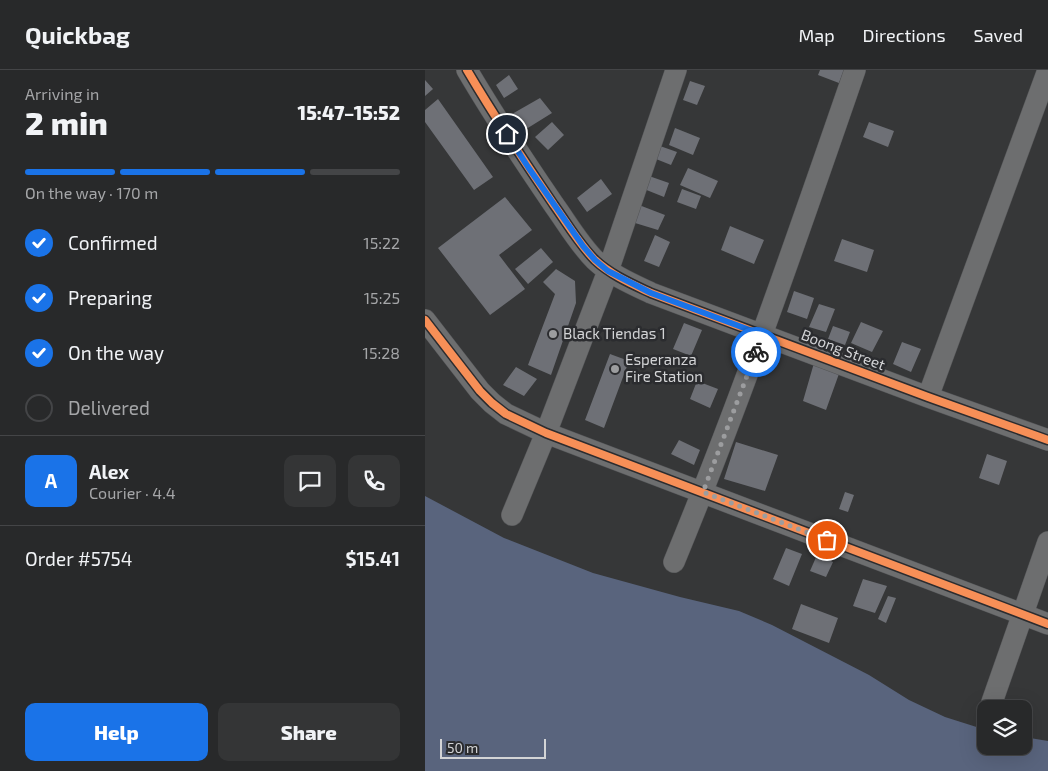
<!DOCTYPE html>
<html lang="en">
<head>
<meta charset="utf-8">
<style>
	:root { --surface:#28292a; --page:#343536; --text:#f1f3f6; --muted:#a5a6a8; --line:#444547; --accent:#1a73e8 }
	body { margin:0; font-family:"Exo 2",sans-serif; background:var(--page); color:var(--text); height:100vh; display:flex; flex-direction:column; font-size:19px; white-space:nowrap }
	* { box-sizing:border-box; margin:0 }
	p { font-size:16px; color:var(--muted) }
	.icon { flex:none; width:28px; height:28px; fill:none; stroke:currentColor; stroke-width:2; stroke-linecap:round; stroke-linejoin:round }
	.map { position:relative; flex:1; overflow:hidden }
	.details { display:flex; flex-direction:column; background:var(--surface); width:425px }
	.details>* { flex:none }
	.buttons { position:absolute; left:552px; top:630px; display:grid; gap:10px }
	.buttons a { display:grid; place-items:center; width:55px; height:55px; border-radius:10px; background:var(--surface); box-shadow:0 5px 20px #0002,0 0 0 1px var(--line); font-size:25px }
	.scale { position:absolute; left:15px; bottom:12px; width:106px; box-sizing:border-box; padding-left:5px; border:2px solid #d3d4d6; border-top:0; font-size:14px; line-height:18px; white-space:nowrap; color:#d3d4d6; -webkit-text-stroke:4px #2b2c2f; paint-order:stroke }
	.pin { position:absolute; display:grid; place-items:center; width:42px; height:42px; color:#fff; margin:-21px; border:2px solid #fff; border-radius:50%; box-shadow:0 1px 5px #0007 }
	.courier { position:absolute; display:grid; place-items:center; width:50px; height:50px; margin:-25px; border:4px solid #1a73e8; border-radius:50%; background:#fff; color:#222; box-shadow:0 1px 6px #0007 }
	.head em { font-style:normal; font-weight:800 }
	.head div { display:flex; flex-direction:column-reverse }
	.head { display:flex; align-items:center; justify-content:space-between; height:85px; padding:0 25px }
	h1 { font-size:32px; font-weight:800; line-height:38px }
	.bar { display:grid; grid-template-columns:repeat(4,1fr); gap:8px 5px; align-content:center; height:60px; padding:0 25px }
	.bar i { height:6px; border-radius:4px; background:var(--line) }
	.bar .active { background:var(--accent) }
	.bar p { grid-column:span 4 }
	.line { display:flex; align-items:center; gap:12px; padding:0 25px; border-top:1px solid var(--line) }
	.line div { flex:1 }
	.round { display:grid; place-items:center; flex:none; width:52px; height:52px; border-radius:10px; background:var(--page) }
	ol { padding:0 25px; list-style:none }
	li { display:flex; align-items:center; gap:15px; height:55px }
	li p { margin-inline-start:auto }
	li .icon { padding:5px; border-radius:50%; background:var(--accent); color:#fff; stroke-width:4 }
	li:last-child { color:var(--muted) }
	li i { width:28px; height:28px; border:2px solid var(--line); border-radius:50% }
	.cta { display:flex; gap:10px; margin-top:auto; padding:10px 25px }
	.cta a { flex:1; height:58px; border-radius:10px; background:var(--accent); color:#fff; font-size:20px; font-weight:800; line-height:58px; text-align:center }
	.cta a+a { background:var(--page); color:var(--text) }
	header { display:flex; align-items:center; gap:30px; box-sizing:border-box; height:70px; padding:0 25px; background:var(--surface); border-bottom:1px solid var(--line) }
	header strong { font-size:24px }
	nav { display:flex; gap:28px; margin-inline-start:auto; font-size:18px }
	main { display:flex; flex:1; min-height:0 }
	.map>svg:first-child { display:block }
</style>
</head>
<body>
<header>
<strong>Quickbag</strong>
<nav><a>Map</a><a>Directions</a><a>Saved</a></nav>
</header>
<main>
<section class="details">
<div class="head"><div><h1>2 min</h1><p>Arriving in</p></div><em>15:47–15:52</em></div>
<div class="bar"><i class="active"></i><i class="active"></i><i class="active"></i><i></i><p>On the way · 170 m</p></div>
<ol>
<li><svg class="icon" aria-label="check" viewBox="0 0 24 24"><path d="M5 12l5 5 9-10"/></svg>Confirmed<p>15:22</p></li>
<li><svg class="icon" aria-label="check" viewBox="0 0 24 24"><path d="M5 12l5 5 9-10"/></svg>Preparing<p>15:25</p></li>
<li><svg class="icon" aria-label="check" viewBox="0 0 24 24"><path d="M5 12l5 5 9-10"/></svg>On the way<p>15:28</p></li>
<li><i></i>Delivered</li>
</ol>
<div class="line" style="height:90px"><b class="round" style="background:var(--accent);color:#fff">A</b><div><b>Alex</b><p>Courier · 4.4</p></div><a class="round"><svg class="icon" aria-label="chat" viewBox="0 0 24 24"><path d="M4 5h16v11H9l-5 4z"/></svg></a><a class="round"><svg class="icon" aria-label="phone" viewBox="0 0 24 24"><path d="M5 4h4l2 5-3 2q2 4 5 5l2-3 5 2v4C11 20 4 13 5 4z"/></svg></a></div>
<div class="line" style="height:65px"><div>Order #5754</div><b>$15.41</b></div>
<div class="cta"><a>Help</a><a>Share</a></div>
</section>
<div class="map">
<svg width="623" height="701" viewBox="0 0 623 701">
	<rect width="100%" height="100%" fill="#363738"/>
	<path fill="#59647d" d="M0,426L79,468L168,503L255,527L314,541L347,555L444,605L484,630L520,647L561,660V676H599V667L623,671V701H0Z"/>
	<path fill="#6e7076" d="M395,0H419L414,13L393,5Z
		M84,5L93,19L79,28L71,15Z
		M0,10L8,19L0,26Z
		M265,11L280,16L272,35L258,30Z
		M115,28L127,43L98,61L87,44Z
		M13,29L68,107L49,120L0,52V40Z
		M127,52L139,65L123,80L110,67Z
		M444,52L469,61L463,77L438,67Z
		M250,58L275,68L268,85L244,75Z
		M235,76L252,82L246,95L231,89Z
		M263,98L293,111L285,128L255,115Z
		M224,106L244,113L239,127L219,119Z
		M176,109L187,124L162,142L152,128Z
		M257,119L276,126L271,139L252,132Z
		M80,127L107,160L74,185L100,219L65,245L13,178Z
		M214,135L240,145L233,160L210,153Z
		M305,156L339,170L329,194L296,180Z
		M230,165L245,172L234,197L219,191Z
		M417,169L449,180L442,202L409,191Z
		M116,178L128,192L103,214L90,199Z
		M131,199L150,211L151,233L126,305L103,295L130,224L118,212Z
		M369,221L389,228L382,249L362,242Z
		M394,234L410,239L401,262L384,257Z
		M436,252L458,261L447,282L426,273Z
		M259,253L277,260L266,286L248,279Z
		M408,256L425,262L420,275L403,269Z
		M477,272L496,279L486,302L468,294Z
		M185,284L204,291L179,358L160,350Z
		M389,293L415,301L401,340L378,331Z
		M91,297L112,309L99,326L78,315Z
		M272,311L293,319L285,338L265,329Z
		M254,370L275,380L269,395L246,384Z
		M311,372L353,385L340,421L299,409Z
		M562,384L582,391L574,415L554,408Z
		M420,422L429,425L423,442L414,439Z
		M361,478L377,484L364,516L348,509Z
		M392,485L408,492L401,507L385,501Z
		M438,509L462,516L450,543L428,536Z
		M463,526L471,528L461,553L453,549Z
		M376,534L413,548L404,573L367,559Z"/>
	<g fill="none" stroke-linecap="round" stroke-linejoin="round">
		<g stroke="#545557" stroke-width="22">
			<path id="minor" d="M42,0C69,46 99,91 129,135C142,153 154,174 170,190C186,205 207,214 226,223L503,327L623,370
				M0,250L55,321L67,333L81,344L121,363L623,554
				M503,327L623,0
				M87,445L121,363L183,201L251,0
				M249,492C316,330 373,165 430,0
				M567,632L623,472"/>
		</g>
		<use href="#minor" stroke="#6d6e6f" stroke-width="21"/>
		<g stroke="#2b2c2f" stroke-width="11">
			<path id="cycleway" d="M42,0C69,46 99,91 129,135C142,153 154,174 170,190C186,205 207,214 226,223L503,327L623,370
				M0,250L55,321L67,333L81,344L121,363L623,554"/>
		</g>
		<use href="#cycleway" stroke="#f78f57" stroke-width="8"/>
	</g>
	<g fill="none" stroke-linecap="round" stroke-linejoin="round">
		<path stroke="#9c9d9f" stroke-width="5" stroke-dasharray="0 9" d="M331,282L278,422L402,470"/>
		<path stroke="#1a73e8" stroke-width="6" d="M82,64L103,97L158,176L170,190L183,201L226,223L338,265L331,282"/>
	</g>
	<g fill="#9c9d9f" stroke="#2b2c2f" stroke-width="2">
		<circle cx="128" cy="264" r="5"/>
		<circle cx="190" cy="299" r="5"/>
	</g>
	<g text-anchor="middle" stroke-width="5" stroke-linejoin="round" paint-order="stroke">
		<g font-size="15" fill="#d3d4d6" stroke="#2b2c2f" text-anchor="start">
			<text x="138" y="269">Black Tiendas 1</text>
			<text x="200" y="295">Esperanza<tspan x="200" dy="17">Fire Station</tspan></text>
		</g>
		<g font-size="15" fill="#d3d4d6" stroke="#2b2c2f">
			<text transform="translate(418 280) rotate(21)" y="5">Boong Street</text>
		</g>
	</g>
</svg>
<div class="buttons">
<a><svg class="icon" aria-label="layers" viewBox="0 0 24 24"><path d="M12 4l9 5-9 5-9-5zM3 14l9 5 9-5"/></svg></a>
</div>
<div class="scale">50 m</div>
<div class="pin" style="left:402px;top:470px;background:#ea580c"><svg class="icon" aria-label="bag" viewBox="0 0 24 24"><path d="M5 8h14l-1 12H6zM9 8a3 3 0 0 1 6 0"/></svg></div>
<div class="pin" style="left:82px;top:64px;background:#1f2937"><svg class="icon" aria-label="home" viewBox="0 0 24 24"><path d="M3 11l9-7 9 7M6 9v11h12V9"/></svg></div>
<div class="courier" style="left:331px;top:282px"><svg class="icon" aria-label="bike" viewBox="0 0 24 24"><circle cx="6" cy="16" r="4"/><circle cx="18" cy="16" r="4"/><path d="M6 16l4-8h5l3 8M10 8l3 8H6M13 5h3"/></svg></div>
</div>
</main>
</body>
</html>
